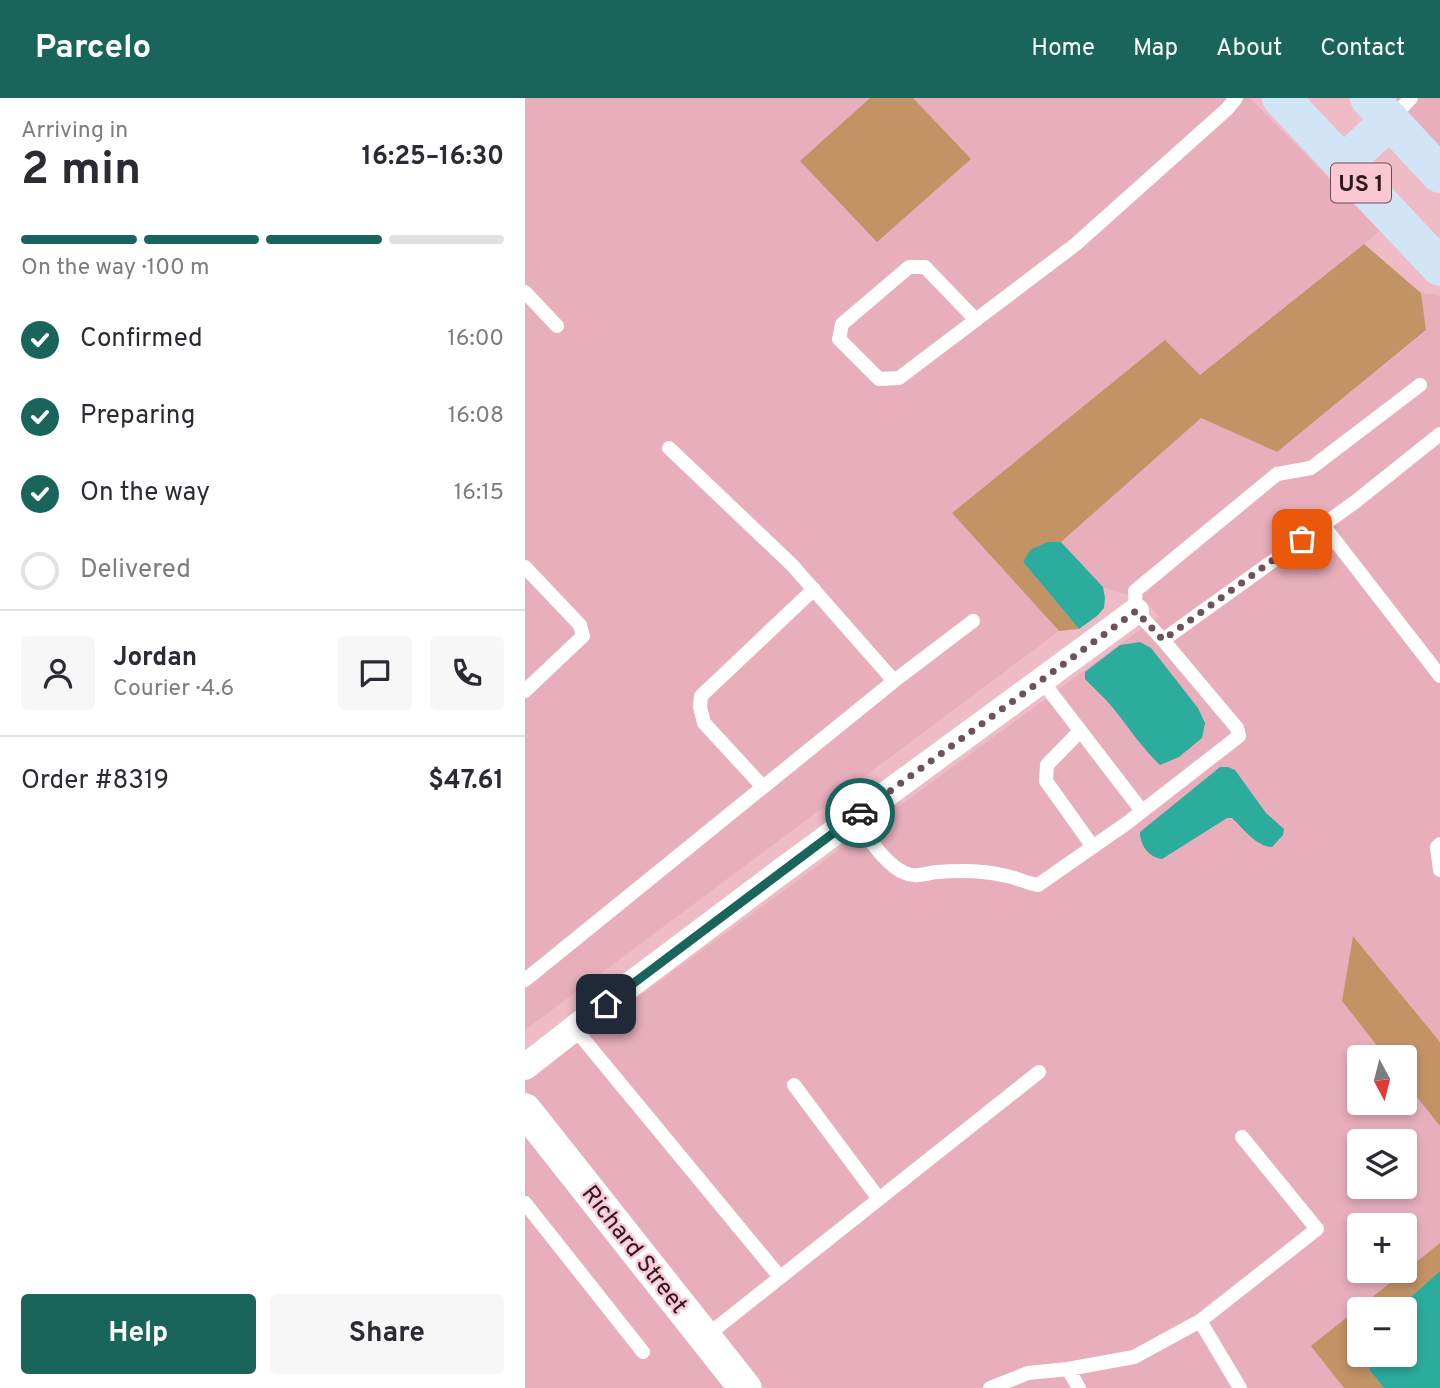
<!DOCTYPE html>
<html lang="en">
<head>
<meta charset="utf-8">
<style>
	:root { --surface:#fff; --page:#f7f7f7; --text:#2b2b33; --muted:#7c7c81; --line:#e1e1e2; --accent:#19645b }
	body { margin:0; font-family:Overpass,sans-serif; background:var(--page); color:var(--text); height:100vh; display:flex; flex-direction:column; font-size:26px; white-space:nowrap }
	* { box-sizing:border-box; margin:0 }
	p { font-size:23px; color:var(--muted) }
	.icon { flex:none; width:38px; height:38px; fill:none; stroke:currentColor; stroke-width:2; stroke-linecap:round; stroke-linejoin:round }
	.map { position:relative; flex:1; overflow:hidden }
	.drawer { display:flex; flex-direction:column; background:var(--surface); width:525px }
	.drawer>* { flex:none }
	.needle { width:46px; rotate:173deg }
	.fabs { position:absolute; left:822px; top:947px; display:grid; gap:14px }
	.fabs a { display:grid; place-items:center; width:70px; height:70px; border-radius:7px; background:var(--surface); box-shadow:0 4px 10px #0003; font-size:35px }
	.pin { position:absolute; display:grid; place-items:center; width:60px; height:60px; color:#fff; margin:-30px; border-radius:14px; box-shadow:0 4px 10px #0006 }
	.courier { position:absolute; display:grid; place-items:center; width:70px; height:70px; margin:-35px; border:5px solid #19645b; border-radius:50%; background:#fff; color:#222; box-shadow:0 2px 9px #0007 }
	.headline em { font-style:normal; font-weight:700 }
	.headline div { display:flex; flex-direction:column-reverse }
	.headline { display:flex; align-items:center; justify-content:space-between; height:119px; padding:0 21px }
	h1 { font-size:46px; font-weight:700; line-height:52px }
	.bar { display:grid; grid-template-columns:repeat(4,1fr); gap:10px 7px; align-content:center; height:84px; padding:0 21px }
	.bar i { height:9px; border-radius:5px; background:var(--line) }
	.bar .active { background:var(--accent) }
	.bar p { grid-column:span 4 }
	.line { display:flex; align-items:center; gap:18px; padding:0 21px; border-top:2px solid var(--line) }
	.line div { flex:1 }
	.round { display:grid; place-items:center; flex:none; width:74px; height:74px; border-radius:7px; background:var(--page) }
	ol { padding:0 21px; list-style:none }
	li { display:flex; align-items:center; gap:21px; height:77px }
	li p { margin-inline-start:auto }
	li .icon { padding:7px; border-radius:50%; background:var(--accent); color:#fff; stroke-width:4 }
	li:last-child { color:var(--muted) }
	li i { width:38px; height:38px; border:4px solid var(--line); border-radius:50% }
	.primary-button { display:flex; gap:14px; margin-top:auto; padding:14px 21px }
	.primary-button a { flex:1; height:80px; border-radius:7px; background:var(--accent); color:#fff; font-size:28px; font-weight:700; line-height:80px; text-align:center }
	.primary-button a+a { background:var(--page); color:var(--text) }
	header { display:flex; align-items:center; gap:42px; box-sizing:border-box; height:98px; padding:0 35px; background:var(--accent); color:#fff }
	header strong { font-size:33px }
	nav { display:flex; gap:38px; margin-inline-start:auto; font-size:24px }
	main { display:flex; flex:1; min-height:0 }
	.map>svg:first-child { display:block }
</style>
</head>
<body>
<header>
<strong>Parcelo</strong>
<nav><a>Home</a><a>Map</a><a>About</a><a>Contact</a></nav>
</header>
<main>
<section class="drawer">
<div class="headline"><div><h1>2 min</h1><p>Arriving in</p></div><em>16:25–16:30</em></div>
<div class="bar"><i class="active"></i><i class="active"></i><i class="active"></i><i></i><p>On the way · 100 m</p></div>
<ol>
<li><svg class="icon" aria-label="check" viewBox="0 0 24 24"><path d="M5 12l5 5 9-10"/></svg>Confirmed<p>16:00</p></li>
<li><svg class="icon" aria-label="check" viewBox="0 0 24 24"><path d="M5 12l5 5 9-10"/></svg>Preparing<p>16:08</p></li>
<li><svg class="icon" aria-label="check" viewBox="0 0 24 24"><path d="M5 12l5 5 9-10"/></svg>On the way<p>16:15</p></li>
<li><i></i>Delivered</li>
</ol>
<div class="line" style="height:126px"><a class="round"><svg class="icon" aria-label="person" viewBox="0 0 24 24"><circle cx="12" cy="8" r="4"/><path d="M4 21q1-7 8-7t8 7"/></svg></a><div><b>Jordan</b><p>Courier · 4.6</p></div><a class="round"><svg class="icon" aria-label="chat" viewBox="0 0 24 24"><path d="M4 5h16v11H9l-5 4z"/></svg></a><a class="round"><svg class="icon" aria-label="phone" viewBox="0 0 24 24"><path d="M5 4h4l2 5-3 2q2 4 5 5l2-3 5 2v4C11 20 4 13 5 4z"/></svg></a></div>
<div class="line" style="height:91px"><div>Order #8319</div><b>$47.61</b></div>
<div class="primary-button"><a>Help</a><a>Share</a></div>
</section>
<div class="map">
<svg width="915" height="1290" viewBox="0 0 915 1290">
	<rect width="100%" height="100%" fill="#eebbc6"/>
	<path fill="#e8aebc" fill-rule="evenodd" d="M0,0H345L276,63L445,61L388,0H725L855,133L675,278L640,243L427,415L534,533L0,932Z
		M869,0H915V50Z
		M896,195L913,197L915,199V944L829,839L817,903L861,959H835V1004H880V984L915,1028V1145L787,1248L819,1290H239L0,991V982L634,518L620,503L578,489L536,444L676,320L752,354L901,233ZM835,1043H880V1088H835ZM835,1127H880V1172H835Z
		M0,1036L200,1290H0Z"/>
	<path fill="#c39265" d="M345,0H388L446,61L352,144L275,63Z
		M839,146L896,195L901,232L752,354L676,320L536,444H523L498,464L554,531L534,533L427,415L640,242L675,277Z
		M828,838L915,944V1028L880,984V959H861L817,903Z
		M915,1145V1173L872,1211H835V1256L845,1257V1273L859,1290H819L786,1248Z"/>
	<path fill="#2bac9d" d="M523,444H536L578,489L580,500L579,510L572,518L554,531L498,464L505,452Z
		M615,544L626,550L673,610L680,625L677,640L654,659L635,667C618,651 606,633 592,615C583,603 571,592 560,581V574L595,547Z
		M695,669H703L710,672L741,715L759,731L758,737L747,749C730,748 719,731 707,720H702L637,761C624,759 615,748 615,734Z
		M915,1173V1290H859L845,1273V1257L880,1256V1211H872Z"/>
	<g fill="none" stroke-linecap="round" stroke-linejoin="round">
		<path stroke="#fff" stroke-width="14" d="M866,21L886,0
			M0,194L32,228
			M451,222L400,169H384L317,226L314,241L354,281L374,280L551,146L702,11L711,0
			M895,287L786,370L752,376L610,493L611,513L638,542L830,404L915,336
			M798,427L915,578
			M0,469L55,527L58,538L0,593
			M369,583L448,523
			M517,583L617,713
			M555,633L522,667L521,683L568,749
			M238,689L179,625L175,609L176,598L289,491
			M328,720C341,736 361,768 380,775C391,780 401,775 412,774C436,772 458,772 482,778C492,780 501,785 513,787L602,725L714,638L712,630L638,542
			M915,746L912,749L915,772
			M0,882L369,583L267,467L144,350
			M50,931L255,1179
			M269,987L354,1101
			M0,1105L118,1254
			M180,1239L514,974
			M543,1271L554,1290
			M465,1290L503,1275L543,1271L609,1259L675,1223
			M715,1290L675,1223L792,1131L717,1039"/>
		<path stroke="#fff" stroke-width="26" d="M0,969L97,893L258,772L611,513"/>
		<path stroke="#fff" stroke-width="33" d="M0,1012L220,1290"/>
		<path stroke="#d1e5f7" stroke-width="38" d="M756,0L915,169
			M844,0L915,76
			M818,66L865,22"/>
	</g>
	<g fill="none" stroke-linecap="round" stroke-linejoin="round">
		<path stroke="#6f5258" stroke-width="7" stroke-dasharray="0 12.6" d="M335,715L611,513L638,542L777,441"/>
		<path stroke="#19645b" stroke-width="9" d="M81,906L335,715"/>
	</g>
	<g text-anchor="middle" stroke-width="5" stroke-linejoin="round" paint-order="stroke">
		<rect fill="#fbc7d3" stroke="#694d54" stroke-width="2" x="806" y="65.5" width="60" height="39" rx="5"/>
		<g font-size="23" font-weight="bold" fill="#2b191d">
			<text x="836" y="93">US 1</text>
		</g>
		<g font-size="24" fill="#2b191d" stroke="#fbc7d3">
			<text transform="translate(110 1151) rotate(52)" y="8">Richard Street</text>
		</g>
	</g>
</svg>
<div class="fabs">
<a><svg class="needle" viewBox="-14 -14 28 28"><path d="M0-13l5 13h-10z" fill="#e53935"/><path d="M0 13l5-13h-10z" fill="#7c7c81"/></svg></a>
<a><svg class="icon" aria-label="layers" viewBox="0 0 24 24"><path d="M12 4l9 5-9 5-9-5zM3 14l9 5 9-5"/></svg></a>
<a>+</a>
<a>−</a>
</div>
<div class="pin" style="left:777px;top:441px;background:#ea580c"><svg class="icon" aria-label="bag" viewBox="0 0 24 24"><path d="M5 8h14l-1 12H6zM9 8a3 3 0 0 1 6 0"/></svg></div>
<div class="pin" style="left:81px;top:906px;background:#1f2937"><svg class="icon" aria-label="home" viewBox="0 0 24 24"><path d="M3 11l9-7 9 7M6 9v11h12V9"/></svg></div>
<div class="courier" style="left:335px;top:715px"><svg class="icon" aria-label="car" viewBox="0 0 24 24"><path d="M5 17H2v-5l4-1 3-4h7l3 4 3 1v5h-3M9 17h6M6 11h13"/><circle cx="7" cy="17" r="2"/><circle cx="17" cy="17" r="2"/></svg></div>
</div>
</main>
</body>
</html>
